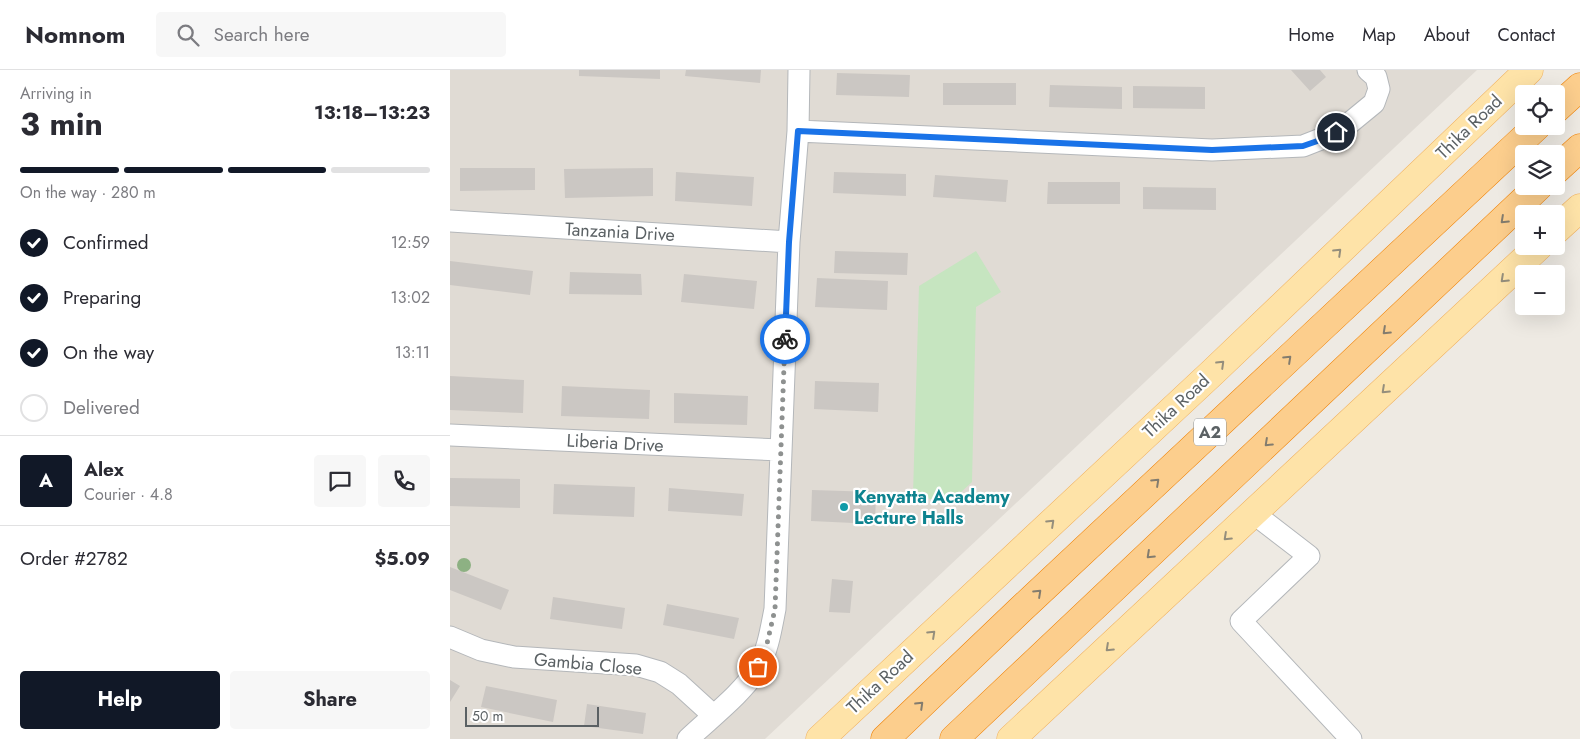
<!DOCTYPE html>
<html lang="en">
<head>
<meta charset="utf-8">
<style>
	:root { --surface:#fff; --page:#f7f7f7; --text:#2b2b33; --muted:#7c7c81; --line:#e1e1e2; --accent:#111827 }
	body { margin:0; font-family:Jost,sans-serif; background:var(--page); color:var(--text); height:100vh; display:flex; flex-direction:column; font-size:19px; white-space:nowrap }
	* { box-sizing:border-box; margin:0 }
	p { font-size:16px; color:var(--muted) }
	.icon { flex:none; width:28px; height:28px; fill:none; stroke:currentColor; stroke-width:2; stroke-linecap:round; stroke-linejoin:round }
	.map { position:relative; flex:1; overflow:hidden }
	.sheet { display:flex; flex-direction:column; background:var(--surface); width:450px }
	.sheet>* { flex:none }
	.fabs { position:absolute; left:1065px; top:15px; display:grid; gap:10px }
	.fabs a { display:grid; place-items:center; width:50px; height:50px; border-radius:5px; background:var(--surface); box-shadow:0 5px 20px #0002; font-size:25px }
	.scale { position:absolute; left:15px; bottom:12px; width:134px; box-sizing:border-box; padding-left:5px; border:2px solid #5b6164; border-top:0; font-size:14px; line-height:18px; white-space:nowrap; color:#5b6164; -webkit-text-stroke:4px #fff; paint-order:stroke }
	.pin { position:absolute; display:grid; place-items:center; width:42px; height:42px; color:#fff; margin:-21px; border:2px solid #fff; border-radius:50%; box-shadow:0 1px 5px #0007 }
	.courier { position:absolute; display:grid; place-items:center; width:50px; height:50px; margin:-25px; border:4px solid #1a73e8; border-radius:50%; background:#fff; color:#222; box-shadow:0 1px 6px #0007 }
	.head em { font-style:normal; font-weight:700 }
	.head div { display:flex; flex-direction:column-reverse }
	.head { display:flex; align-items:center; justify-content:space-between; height:85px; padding:0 20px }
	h1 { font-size:32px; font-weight:700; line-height:38px }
	.bar { display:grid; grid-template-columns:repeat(4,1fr); gap:8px 5px; align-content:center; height:60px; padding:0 20px }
	.bar i { height:6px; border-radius:4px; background:var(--line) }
	.bar .on { background:var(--accent) }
	.bar p { grid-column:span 4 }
	.line { display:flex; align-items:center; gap:12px; padding:0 20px; border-top:1px solid var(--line) }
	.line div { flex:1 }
	.round { display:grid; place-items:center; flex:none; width:52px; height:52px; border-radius:5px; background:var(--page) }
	ol { padding:0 20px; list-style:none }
	li { display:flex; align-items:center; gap:15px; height:55px }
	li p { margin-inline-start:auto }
	li .icon { padding:5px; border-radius:50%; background:var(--accent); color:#fff; stroke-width:4 }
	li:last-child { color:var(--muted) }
	li i { width:28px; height:28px; border:2px solid var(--line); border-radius:50% }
	.primary-button { display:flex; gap:10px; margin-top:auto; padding:10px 20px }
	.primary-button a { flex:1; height:58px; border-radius:5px; background:var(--accent); color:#fff; font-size:20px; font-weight:700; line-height:58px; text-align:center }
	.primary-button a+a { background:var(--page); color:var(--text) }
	header { display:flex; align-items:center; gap:30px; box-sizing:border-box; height:70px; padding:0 25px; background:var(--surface); border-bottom:1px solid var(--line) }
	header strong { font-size:24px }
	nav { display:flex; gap:28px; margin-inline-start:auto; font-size:18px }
	.search { width:350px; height:45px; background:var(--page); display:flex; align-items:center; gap:12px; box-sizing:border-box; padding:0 18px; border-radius:5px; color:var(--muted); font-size:19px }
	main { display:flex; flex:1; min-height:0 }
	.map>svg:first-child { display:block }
</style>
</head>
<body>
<header>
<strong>Nomnom</strong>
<div class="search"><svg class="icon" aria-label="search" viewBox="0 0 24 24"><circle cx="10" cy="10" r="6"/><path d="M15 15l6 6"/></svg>Search here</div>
<nav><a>Home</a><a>Map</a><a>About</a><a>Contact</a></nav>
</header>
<main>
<section class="sheet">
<div class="head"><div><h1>3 min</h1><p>Arriving in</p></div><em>13:18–13:23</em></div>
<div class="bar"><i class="on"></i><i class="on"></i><i class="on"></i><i></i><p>On the way · 280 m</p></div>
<ol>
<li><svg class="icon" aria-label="check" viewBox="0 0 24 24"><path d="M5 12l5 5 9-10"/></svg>Confirmed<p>12:59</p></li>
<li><svg class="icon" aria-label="check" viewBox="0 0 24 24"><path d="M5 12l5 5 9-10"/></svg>Preparing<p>13:02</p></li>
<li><svg class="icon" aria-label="check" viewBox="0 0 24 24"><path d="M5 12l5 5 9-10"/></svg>On the way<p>13:11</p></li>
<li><i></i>Delivered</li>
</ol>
<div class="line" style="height:90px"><b class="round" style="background:var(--accent);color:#fff">A</b><div><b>Alex</b><p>Courier · 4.8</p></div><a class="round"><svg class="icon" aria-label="chat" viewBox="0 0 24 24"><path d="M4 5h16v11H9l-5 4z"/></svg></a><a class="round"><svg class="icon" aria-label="phone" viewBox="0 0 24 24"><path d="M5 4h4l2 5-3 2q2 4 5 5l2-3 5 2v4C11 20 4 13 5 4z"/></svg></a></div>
<div class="line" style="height:65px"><div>Order #2782</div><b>$5.09</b></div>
<div class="primary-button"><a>Help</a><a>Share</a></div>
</section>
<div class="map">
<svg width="1130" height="669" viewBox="0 0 1130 669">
	<rect width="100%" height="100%" fill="#eeeae3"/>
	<path fill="#e0dbd4" d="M0,0H1027L315,669H0Z"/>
	<path fill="#c6e5c0" d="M526,181L551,222L526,237L522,412L498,434L463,424L469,216Z"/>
	<path fill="#cbc7c3" d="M129,0H210V9L129,6Z
		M236,0H311L310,13L235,6Z
		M841,0H870L876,7L860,21Z
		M387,3L460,5L459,27L386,25Z
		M493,13H566V35H493Z
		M600,15L672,17V39L599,37Z
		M683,16L755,17V39L683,38Z
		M10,98H85V120L10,121Z
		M203,98V126L115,128L114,99Z
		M226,102L304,107L302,136L225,131Z
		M384,102L456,104V126L383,123Z
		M485,105L558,110L556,132L483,127Z
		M598,112H670V134H597Z
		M693,117L766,118V140L693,139Z
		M385,181L458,183L457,205L384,203Z
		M0,191L83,201L80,225L0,215Z
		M120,202L191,204L192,225L119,224Z
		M234,204L307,211L304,239L231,232Z
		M367,208L438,211L437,240L365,237Z
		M0,306L74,310L73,343L0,340Z
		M365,311L429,313L428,342L364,339Z
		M112,316L200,320L199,349L111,346Z
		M224,323L298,326L297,355L224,353Z
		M0,408L70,409V438L0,436Z
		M104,414L185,417L184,447L103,444Z
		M219,418L294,424L292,446L218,441Z
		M362,420L426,422L425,454L361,451Z
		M0,497L59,520L51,540L0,520Z
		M382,509L403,511L400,543L379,542Z
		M103,527L175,538L172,559L100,549Z
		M217,534L289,548L284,569L213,555Z
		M0,610L10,616L0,632Z
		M36,616L107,630L103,652L31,637Z
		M137,634L196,643L193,664L134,656Z"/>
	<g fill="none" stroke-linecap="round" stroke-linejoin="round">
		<g stroke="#b4b7ba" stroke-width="23">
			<path id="minor" d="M348,61L762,80L853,76L876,67L896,56L924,33L929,19L926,7L918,0
				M0,151L339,172
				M0,365L331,380
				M803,443L859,486L791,551L901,669
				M0,567L31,580L64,587L186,595L210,602L229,614L263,645
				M238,669C260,648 293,623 308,598C318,580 321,559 325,539L339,172L348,61L349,0"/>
		</g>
		<g stroke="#f0af5b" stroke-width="29">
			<path id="major" d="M1106,160L1130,138
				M370,669L764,301L1079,0
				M561,669L1089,176"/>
		</g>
		<g stroke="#ef8003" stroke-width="29">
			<path id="highway" d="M1106,39L1130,17
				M1106,100L1130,78
				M435,669L569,541L1087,56
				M504,669L1089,116"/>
		</g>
		<use href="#minor" stroke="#fff" stroke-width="21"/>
		<use href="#major" stroke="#fee3a8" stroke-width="28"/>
		<use href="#highway" stroke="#fcce8d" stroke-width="28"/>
	</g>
	<circle fill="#8db183" cx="14" cy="495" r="7"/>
	<defs><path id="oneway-chevron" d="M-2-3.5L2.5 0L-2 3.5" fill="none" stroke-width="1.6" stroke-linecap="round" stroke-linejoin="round" transform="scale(1.25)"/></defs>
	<g stroke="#837c6e">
		<use href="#oneway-chevron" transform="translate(1054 150) rotate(137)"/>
		<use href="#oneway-chevron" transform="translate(936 261) rotate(137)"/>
		<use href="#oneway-chevron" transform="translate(838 289) rotate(-43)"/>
		<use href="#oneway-chevron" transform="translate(818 373) rotate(137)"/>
		<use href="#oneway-chevron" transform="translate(706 412) rotate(-43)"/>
		<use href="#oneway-chevron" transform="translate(700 485) rotate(137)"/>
		<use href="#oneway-chevron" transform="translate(588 523) rotate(-43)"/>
		<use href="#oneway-chevron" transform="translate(470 635) rotate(-44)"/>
	</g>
	<g stroke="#948e7c">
		<use href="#oneway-chevron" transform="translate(888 182) rotate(-44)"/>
		<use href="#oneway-chevron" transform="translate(1054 209) rotate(137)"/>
		<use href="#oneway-chevron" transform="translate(771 294) rotate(-44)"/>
		<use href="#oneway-chevron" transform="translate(935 320) rotate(137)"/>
		<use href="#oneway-chevron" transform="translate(601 453) rotate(-43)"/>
		<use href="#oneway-chevron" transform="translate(777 467) rotate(137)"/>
		<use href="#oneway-chevron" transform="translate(482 564) rotate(-43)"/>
		<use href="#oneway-chevron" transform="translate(659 578) rotate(137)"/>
	</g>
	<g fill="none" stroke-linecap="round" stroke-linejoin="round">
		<path stroke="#8e9190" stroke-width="5" stroke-dasharray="0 9" d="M308,597L316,578L325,539L335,269"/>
		<path stroke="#1a73e8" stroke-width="6" d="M335,269L339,172L348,61L762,80L853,76L876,68L886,62"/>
	</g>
	<circle fill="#0f9aa8" stroke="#fff" stroke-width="2" cx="394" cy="437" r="5"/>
	<g text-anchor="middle" stroke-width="4.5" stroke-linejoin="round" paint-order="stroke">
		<rect fill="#fff" stroke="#8c9092" stroke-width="1" x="744" y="348.5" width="32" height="27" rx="4"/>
		<g font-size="16" font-weight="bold" fill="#5b6164">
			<text x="760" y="368">A2</text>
		</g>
		<g font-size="18" fill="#5b6164" stroke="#fff">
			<text transform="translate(1019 57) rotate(-44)" y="6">Thika Road</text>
			<text transform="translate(170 162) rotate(3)" y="6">Tanzania Drive</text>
			<text transform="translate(726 336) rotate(-43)" y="6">Thika Road</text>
			<text transform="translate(165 373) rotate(3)" y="6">Liberia Drive</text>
			<text transform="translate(138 594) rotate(5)" y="6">Gambia Close</text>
			<text transform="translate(430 612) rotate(-43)" y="6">Thika Road</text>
		</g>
		<g font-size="18" font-weight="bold" fill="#0d838f" stroke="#fff" text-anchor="start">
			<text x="404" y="433">Kenyatta Academy<tspan x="404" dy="21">Lecture Halls</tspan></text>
		</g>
	</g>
</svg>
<div class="fabs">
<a><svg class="icon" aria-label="locate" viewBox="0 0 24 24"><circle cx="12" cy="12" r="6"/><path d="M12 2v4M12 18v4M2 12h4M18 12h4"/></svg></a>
<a><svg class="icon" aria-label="layers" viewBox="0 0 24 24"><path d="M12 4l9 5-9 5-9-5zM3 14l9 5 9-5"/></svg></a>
<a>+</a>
<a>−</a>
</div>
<div class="scale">50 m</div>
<div class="pin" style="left:308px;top:597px;background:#ea580c"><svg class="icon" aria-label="bag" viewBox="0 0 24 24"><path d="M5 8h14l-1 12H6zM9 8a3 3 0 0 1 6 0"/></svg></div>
<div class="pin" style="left:886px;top:62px;background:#1f2937"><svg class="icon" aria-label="home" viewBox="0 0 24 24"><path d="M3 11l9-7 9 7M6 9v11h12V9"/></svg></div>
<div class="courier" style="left:335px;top:269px"><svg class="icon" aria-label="bike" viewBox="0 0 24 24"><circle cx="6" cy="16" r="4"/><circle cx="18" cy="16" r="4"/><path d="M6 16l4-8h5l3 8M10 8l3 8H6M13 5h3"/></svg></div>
</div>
</main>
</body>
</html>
